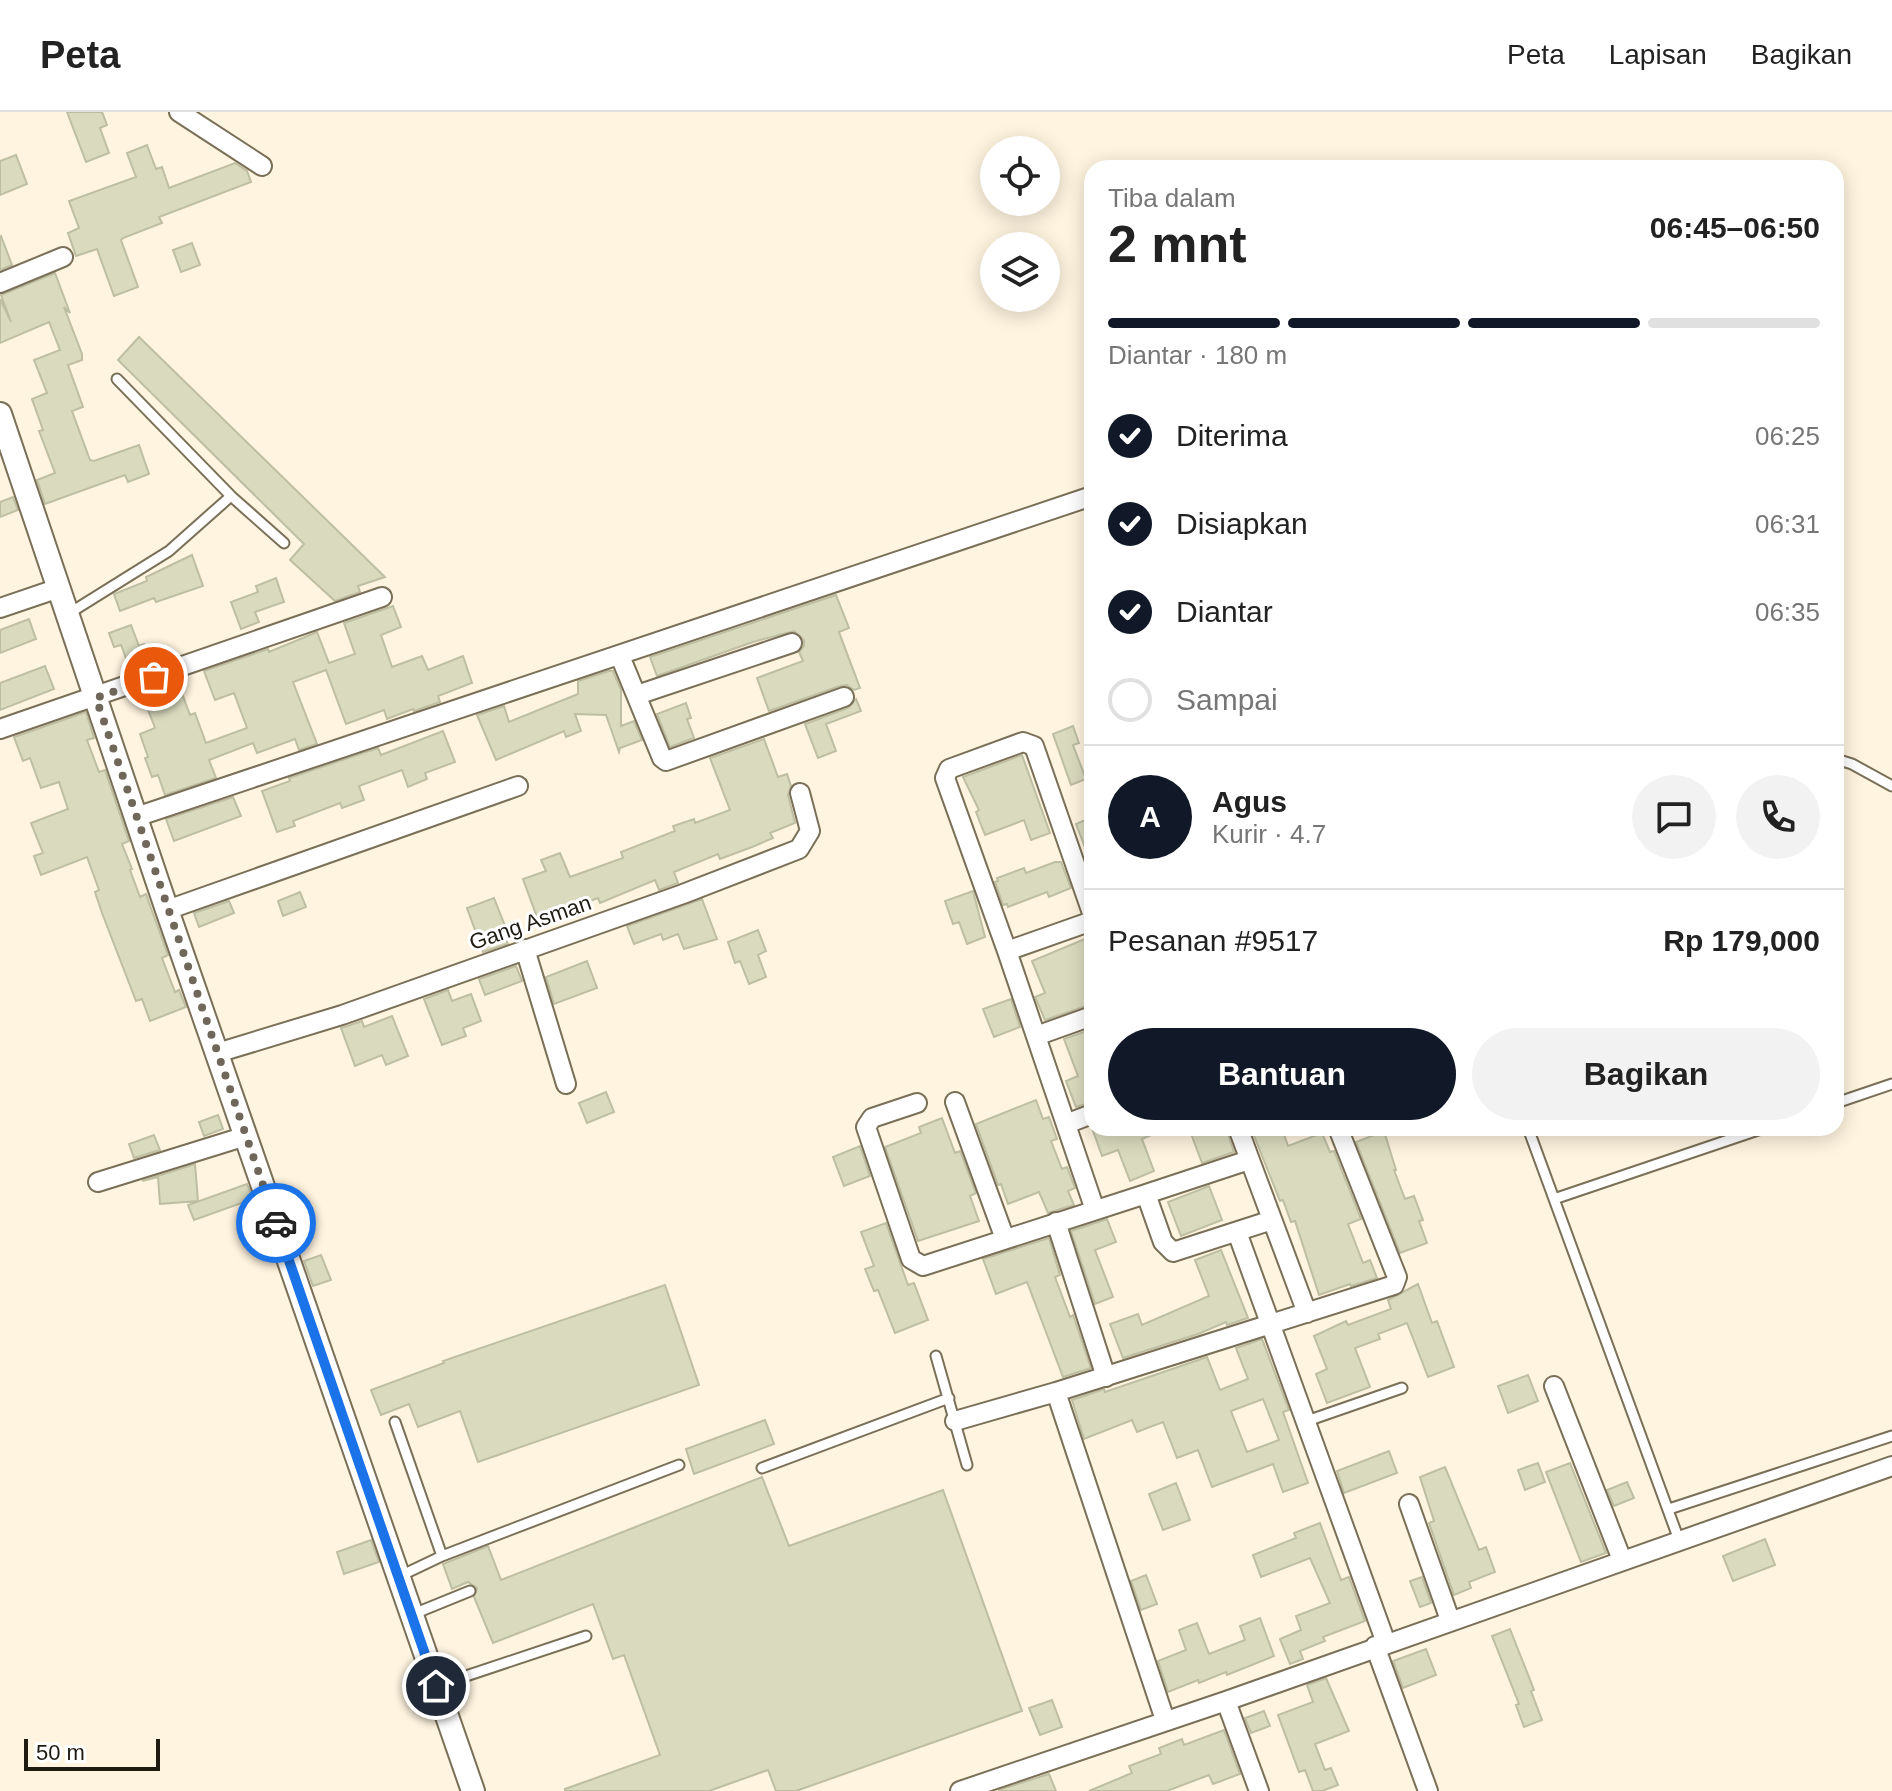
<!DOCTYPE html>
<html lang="id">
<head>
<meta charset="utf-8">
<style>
	:root { --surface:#fff; --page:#f2f2f2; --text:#222; --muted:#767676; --line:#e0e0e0; --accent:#111827 }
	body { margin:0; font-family:Arial,sans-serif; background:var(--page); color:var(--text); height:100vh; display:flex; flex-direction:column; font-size:30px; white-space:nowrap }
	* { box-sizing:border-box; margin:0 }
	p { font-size:26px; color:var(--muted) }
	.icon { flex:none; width:44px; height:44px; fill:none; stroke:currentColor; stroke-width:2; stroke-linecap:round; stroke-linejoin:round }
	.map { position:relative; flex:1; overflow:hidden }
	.details { position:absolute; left:1084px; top:48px; width:760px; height:976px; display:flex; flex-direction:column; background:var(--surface); border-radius:24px; box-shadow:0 4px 20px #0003 }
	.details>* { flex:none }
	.tools { position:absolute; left:980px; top:24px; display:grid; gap:16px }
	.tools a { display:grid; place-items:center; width:80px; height:80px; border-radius:50%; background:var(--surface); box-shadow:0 4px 20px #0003; font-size:40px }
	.scale { position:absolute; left:24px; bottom:20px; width:136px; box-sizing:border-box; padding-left:8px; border:4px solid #201b12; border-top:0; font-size:22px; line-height:28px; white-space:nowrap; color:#201b12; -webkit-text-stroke:6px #fff; paint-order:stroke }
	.pin { position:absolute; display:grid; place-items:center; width:68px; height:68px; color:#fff; margin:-34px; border:4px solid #fff; border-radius:50%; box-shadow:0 2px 8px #0007 }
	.courier { position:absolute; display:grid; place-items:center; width:80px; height:80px; margin:-40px; border:6px solid #1a73e8; border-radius:50%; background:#fff; color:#222; box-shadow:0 2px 10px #0007 }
	.overview em { font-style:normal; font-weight:800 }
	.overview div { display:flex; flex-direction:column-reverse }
	.overview { display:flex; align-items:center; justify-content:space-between; height:136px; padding:0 24px }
	h1 { font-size:52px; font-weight:800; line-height:60px }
	.bar { display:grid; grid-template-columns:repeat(4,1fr); gap:12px 8px; align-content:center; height:96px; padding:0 24px }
	.bar i { height:10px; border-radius:6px; background:var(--line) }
	.bar .active { background:var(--accent) }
	.bar p { grid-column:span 4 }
	.line { display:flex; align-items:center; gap:20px; padding:0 24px; border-top:2px solid var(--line) }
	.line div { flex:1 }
	.round { display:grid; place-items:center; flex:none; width:84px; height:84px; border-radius:42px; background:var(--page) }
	ol { padding:0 24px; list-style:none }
	li { display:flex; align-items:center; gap:24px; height:88px }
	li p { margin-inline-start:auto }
	li .icon { padding:8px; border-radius:50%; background:var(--accent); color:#fff; stroke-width:4 }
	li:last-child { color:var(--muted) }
	li i { width:44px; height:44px; border:4px solid var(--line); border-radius:50% }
	.button { display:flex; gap:16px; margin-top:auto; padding:16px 24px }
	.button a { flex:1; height:92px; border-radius:48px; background:var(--accent); color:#fff; font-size:32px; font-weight:800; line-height:92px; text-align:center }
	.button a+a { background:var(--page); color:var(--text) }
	header { display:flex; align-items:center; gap:48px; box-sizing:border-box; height:112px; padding:0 40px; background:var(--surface); border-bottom:2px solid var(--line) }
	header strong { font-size:38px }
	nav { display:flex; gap:44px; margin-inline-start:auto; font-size:28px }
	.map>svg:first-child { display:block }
</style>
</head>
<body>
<header>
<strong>Peta</strong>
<nav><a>Peta</a><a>Lapisan</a><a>Bagikan</a></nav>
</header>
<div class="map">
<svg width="1892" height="1679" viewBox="0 0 1892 1679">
	<rect width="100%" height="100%" fill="#fff4df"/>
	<path fill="#dadbbe" stroke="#bdbea2" stroke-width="2" fill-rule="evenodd" d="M67,0H102L107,13L100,16L109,41L86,50Z
		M147,33L156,57L162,55L169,76L235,51L247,59L251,70L159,105L162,111L123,126L121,128L138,175L114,184L97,137L76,144L68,121L79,116L69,89L136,65L127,41Z
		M16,43L27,72L0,83V49Z
		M1,124L12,153L0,158V125Z
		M192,131L200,153L181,160L173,138Z
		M55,161L70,201L64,195L82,242V248L68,253L83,295L72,299L90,348L94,349L139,333L149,362L128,370L125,363L45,392L37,368L55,361L39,319L43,318L32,287L47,281L34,248L60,238L49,210L0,231V187L11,210L1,183Z
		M139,225L385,465L358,474L360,480L335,489L290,448L304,432L118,248Z
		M13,385L18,398L0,405V390Z
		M192,443L203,474L156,490L154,486L120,499L114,482L147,469L146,465Z
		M276,466L284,490L255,500L259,510L241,517L231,490L258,480L256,474Z
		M836,483L849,516L839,520L860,576L854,578L847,573L840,574L769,599L757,566L803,549L799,540L804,534V528L794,519L753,530L657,564L650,545Z
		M393,494L401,515L381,523L392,555L422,544L428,558L463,544L472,571L438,584L440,590L414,599L413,597L387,607L384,598L346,612L326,558L293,570L317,632L299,638L295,627L257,641L253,631L209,648L216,666L165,683L158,663L152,665L145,646L148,645L140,622L155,616L145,590L180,576L190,603L195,601L206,631L247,616L234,581L215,588L204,559L268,537L269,540L317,520L329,551L355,542L344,511Z
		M29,507L36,527L0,541V518Z
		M131,513L139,534L144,532L151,549L130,557L121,533L114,535L109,521Z
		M45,554L54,577L0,598V571Z
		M609,559H613L621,578V614L634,609L642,628L620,636L619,640L606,603L575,602L581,619L566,625L564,619L496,648L477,603L504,594L509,610L578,582V569Z
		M856,587L861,599L826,612L836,639L818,646L805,612L848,596Z
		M686,591L691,606L687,607L694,626L670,635L657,602Z
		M86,600L94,626L87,628L99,660L105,658L129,729L122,732L132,757L130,758L140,785L146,782L152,799L168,843L162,846L175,880L179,878L186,895L150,909L142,887L136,889L102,801L95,780L99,778L87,745L41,763L34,744L43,741L31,711L68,697L59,670L41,676L30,646L23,649L14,625Z
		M1073,614L1079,631L1073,633L1086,667L1071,673L1053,622Z
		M443,619L455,650L425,661L427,667L408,675L402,658L359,674L364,688L342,696L340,691L293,709L295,714L277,720L262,679L290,669L289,666L378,636L381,643Z
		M764,627L778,665L787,662L791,674L788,683L795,711L770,721L773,726L752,735L720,747L718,742L674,760L678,771L659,778L655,768L600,791L598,786L538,808L523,767L546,759L541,748L560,741L570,765L623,746L621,740L675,719L673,714L694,707L695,711L730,698L710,646Z
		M1022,643L1050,721L1031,728L1024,708L985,723L976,700L979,698L963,665Z
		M233,685L241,704L174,729L166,707Z
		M1092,705V751H1091L1076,712Z
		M1055,750H1061L1071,776L1049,785L1047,780L1008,795L1007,792L1003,793L995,770L998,769L997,766L1024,756L1026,761Z
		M973,779L985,825L967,832L959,810L953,812L945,789Z
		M300,780L306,795L283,804L278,789Z
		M494,786L509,824L505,826L508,832L483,840L467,796Z
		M702,787L717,827L684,837L678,822L663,828L661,822L634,832L627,814Z
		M229,789L234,801L199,815L194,801Z
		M758,818L766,839L758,843L766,865L749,872L740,849L735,851L728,830Z
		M1092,824V892L1045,908L1035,885L1045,881L1032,849Z
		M587,849L597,876L554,892L546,865Z
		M516,854L522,869L485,883L479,867Z
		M448,878L452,889L471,882L481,909L463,916L466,924L442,933L424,887Z
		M1011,887L1020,915L994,925L983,897Z
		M392,904L408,944L386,953L382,943L355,954L341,916L362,909L364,915Z
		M1092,917V990L1076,995L1066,969L1078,964L1064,927Z
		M606,980L614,1000L587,1011L579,991Z
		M1036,988L1043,1007L1049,1005L1057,1027L1051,1029L1062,1057L1067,1055L1075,1076L1068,1079L1074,1093L1048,1101L1039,1080L1008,1092L1001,1072L998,1073L976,1012Z
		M218,1003L223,1017L204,1024L199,1010Z
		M942,1006L955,1041L960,1039L976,1081L970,1084L979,1109L918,1129L885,1035L921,1021L919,1015Z
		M1092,1016H1167L1142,1027L1154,1059L1130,1069L1118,1038L1102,1044Z
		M1198,1016H1226L1234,1040L1202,1051L1190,1019Z
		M1251,1016H1282L1288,1034L1322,1021L1330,1040L1334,1039L1361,1107L1348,1112L1363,1151L1370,1148L1377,1166L1351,1174L1350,1172L1319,1183L1295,1109L1291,1110L1283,1088L1280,1089Z
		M1384,1019L1396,1058H1394L1405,1087L1414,1084L1423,1108L1419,1109L1427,1131L1400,1141L1356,1030Z
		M154,1023L160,1038L134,1046L129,1032Z
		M860,1034L870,1064L844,1074L833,1045Z
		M195,1052L198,1089L160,1092L158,1065L142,1069Z
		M247,1072L253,1087L194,1108L188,1093Z
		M1209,1074L1222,1108L1181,1124L1168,1090Z
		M1107,1107L1116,1130L1095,1138L1113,1185L1095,1192L1071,1119Z
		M886,1111L908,1173L914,1171L928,1208L895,1221L878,1178L874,1179L865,1157L874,1154L861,1120Z
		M1049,1126L1060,1163L1055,1165L1070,1205L1073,1203L1091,1256L1063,1265L1027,1170L996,1182L983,1147Z
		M1221,1138L1248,1206L1227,1213L1226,1210L1198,1222L1123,1246L1110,1212L1138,1202L1142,1213L1209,1184L1195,1148Z
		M321,1143L331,1168L313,1174L304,1149Z
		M1418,1172L1432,1211L1437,1209L1454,1255L1428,1265L1407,1211L1378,1222L1380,1227L1355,1236L1370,1275L1327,1291L1316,1262L1327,1257L1314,1224L1346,1209L1348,1213L1391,1197L1388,1188Z
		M665,1173L699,1273L478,1350L460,1299L418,1315L409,1292L381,1303L371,1278L444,1251L443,1249Z
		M1262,1227L1289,1298L1283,1300L1308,1371L1283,1380L1273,1352L1212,1375L1198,1338L1177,1346L1163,1310L1137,1320L1132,1308L1084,1327L1072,1288L1104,1277L1105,1280L1207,1245L1220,1278L1248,1267L1236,1236ZM1263,1287L1279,1328L1247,1340L1231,1299Z
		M1528,1263L1538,1289L1508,1301L1498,1274Z
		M765,1308L774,1332L694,1362L686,1337Z
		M1389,1339L1397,1361L1344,1381L1337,1359Z
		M1538,1351L1545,1370L1525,1378L1518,1358Z
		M1570,1351L1606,1441L1581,1450L1546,1360Z
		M1445,1355L1479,1438L1486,1435L1495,1460L1469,1470L1471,1476L1454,1483L1429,1411L1434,1409L1420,1365Z
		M762,1365L789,1434L943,1378L1022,1599L796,1679H776L768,1658L709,1679H565V1677L660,1643L624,1543L613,1547L593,1492L493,1531L474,1485L477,1476L468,1470L452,1477L443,1452L488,1434L501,1468Z
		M1627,1370L1634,1386L1614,1394L1607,1378Z
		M1176,1371L1190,1408L1163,1418L1149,1382Z
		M1320,1411L1341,1468L1349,1465L1365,1509L1323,1525L1325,1529L1300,1539L1303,1547L1290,1552L1280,1527L1301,1518L1296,1504L1330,1491L1310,1446L1261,1465L1253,1443L1296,1426L1294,1421Z
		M1765,1427L1775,1453L1733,1469L1723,1444Z
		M371,1428L379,1450L344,1462L337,1440Z
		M1146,1463L1157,1492L1141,1498L1131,1469Z
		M1422,1465L1431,1491L1420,1495L1410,1469Z
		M1260,1506L1274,1544L1227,1563L1226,1560L1199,1571L1198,1568L1168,1580L1158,1549L1186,1538L1179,1518L1197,1511L1209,1542L1245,1528L1240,1514Z
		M1510,1517L1534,1578L1531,1579L1542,1608L1524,1615L1516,1593L1519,1592L1492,1524Z
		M1426,1537L1436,1563L1403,1576L1393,1549Z
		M1326,1566L1349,1619L1315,1632L1325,1658L1331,1656L1338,1673L1322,1679H1313L1305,1658L1299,1660L1278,1603L1313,1590L1307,1573Z
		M1052,1588L1062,1615L1040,1623L1029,1596Z
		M1264,1599L1270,1614L1251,1621L1245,1606Z
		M1224,1618L1240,1662L1213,1672L1209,1663L1167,1679H1089L1132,1661L1129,1654L1161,1642L1159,1636L1182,1627L1184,1633Z
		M1049,1662L1056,1679H999V1678Z"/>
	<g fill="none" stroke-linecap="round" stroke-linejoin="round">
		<g stroke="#7a6f57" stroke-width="13">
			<path id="service" d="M117,267L231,384L284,431
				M68,502L169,439L231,384
				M1836,647L1852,652L1892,674
				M1836,991L1892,972
				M1528,1016L1679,1428
				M1554,1087L1764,1016
				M936,1244L967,1353
				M395,1310L442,1444L398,1465
				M1304,1310L1402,1276
				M762,1356L949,1286
				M1669,1397L1892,1324
				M442,1444L679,1353
				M411,1503L470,1479
				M436,1574L586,1524"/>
		</g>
		<g stroke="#7a6f57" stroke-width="22">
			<path id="minor" d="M179,0L262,54
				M0,171L63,145
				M0,496L59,476
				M620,544L662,646L666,649L844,585
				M637,583L792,531
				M0,617L382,485
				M136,705L1092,384
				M167,798L518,674
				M1092,801L1034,634L1023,630L949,657L945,666L1007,839L1095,1098
				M525,837L566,972
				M1007,839L1092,809
				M1036,924L1092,904
				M217,941L342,903L683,782L799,737L810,719L800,681
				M955,990L1005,1127
				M917,991L872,1006L866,1015L911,1147L923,1154L1146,1082L1163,1130L1173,1140L1272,1108
				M1066,1012L1092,1002
				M1238,1016L1307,1201
				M98,1070L246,1024
				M1146,1082L1249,1048
				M1056,1110L1106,1265
				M1237,1120L1386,1531
				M1554,1274L1622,1448
				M1056,1280L1394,1173L1397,1165L1338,1016
				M955,1309L1056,1280L1165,1608
				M1409,1392L1450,1508
				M1375,1534L1428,1679
				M1226,1589L1259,1679
				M960,1679L1226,1589L1892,1354"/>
		</g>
		<g stroke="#7a6f57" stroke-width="26">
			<path id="tertiary" d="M0,302L167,798L473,1679"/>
		</g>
		<use href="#service" stroke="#fff" stroke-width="9"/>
		<use href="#minor" stroke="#fff" stroke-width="18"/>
		<use href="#tertiary" stroke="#fff" stroke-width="22"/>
	</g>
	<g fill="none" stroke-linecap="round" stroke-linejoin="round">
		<path stroke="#6e675a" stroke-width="8" stroke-dasharray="0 14.4" d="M154,565L96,586L276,1111"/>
		<path stroke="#1a73e8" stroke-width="10" d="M276,1111L436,1574"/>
	</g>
	<g text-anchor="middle" stroke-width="6" stroke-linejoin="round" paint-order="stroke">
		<g font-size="22" fill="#201b12" stroke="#fff">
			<text transform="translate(530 810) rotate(-19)" y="8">Gang Asman</text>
		</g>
	</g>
</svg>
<div class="tools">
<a><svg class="icon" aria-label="locate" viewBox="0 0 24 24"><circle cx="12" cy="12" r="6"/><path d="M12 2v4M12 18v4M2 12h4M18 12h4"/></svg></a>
<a><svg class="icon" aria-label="layers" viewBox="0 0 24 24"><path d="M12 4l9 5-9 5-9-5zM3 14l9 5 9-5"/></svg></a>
</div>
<div class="scale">50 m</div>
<div class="pin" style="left:154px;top:565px;background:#ea580c"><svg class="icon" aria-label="bag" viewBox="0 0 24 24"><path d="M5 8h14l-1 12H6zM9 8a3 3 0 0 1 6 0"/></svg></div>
<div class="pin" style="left:436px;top:1574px;background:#1f2937"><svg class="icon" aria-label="home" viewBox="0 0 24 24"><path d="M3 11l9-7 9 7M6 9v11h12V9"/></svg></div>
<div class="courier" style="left:276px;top:1111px"><svg class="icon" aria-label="car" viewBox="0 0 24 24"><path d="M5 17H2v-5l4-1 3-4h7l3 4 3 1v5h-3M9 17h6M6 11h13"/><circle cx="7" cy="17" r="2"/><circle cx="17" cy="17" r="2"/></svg></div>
<section class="details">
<div class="overview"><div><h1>2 mnt</h1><p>Tiba dalam</p></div><em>06:45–06:50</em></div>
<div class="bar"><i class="active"></i><i class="active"></i><i class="active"></i><i></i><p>Diantar · 180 m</p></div>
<ol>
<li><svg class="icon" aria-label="check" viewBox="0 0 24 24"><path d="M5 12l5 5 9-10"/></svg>Diterima<p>06:25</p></li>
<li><svg class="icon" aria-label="check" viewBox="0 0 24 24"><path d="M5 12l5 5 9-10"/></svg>Disiapkan<p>06:31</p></li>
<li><svg class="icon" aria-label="check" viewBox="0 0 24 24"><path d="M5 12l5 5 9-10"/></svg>Diantar<p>06:35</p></li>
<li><i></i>Sampai</li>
</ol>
<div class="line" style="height:144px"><b class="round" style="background:var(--accent);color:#fff">A</b><div><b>Agus</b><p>Kurir · 4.7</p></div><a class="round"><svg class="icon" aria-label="chat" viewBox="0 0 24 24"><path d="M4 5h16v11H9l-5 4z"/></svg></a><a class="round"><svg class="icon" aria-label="phone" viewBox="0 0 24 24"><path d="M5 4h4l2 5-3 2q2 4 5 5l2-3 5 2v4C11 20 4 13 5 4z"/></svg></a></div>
<div class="line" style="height:104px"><div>Pesanan #9517</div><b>Rp 179,000</b></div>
<div class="button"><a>Bantuan</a><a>Bagikan</a></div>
</section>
</div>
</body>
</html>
